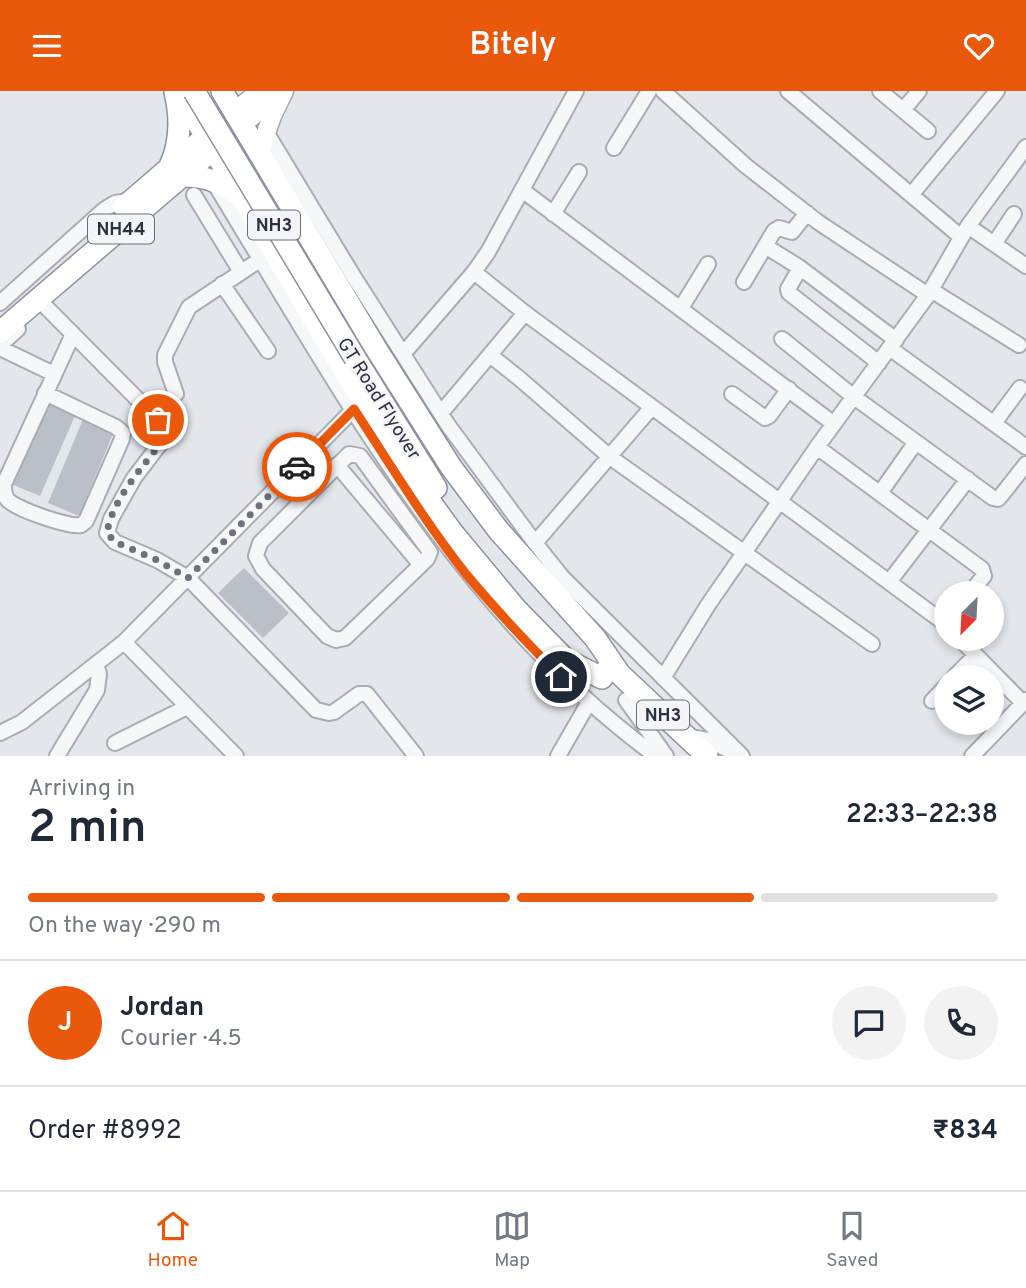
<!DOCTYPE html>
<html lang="en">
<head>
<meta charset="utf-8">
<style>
	:root { --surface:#fff; --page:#f2f2f3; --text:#1f2937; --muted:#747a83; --line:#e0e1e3; --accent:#ea580c }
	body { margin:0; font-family:Overpass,sans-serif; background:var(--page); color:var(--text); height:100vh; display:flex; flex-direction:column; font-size:26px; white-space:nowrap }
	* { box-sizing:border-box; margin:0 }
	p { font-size:23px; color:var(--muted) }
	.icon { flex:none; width:38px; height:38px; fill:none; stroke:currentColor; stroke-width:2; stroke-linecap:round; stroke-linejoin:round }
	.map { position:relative; height:665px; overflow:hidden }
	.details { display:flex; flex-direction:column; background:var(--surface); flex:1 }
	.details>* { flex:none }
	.needle { width:46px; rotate:204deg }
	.tools { position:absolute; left:934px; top:490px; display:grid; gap:14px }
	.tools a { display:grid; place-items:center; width:70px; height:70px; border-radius:50%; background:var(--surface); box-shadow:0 4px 10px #0003; font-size:35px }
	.pin { position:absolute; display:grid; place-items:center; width:60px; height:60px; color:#fff; margin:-30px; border:4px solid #fff; border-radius:50%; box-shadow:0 2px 7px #0007 }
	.courier { position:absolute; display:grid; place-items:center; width:70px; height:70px; margin:-35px; border:5px solid #ea580c; border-radius:50%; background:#fff; color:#222; box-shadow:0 2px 9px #0007 }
	.overview em { font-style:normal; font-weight:600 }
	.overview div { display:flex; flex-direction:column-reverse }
	.overview { display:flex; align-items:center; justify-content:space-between; height:119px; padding:0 28px }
	h1 { font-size:46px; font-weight:600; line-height:52px }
	.bar { display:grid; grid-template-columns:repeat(4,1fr); gap:10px 7px; align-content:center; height:84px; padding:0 28px }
	.bar i { height:9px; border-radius:5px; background:var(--line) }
	.bar .active { background:var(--accent) }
	.bar p { grid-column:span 4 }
	.line { display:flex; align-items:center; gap:18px; padding:0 28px; border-top:2px solid var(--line) }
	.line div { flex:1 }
	.round { display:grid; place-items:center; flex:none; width:74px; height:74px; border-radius:37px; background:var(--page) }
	header { display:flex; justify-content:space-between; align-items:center; height:91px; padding:0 28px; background:var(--accent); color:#fff; font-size:32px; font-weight:600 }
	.tabs { display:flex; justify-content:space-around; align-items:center; height:98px; border-top:2px solid var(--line); background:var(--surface); font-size:19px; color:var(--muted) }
	.tabs a { display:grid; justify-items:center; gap:4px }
	.tabs .active { color:var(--accent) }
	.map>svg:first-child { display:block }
</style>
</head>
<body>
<header><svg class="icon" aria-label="menu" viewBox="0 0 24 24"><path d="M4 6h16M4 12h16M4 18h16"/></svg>Bitely<svg class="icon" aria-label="heart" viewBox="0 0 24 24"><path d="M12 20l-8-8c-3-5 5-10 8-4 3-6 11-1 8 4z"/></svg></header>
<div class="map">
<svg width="1026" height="665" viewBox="0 0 1026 665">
	<rect width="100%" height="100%" fill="#e3e6eb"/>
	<path fill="#babfc8" d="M48,307L77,320L40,405L11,393Z
		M84,326L115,338L79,425L48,412Z
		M244,477L289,522L263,547L218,502Z"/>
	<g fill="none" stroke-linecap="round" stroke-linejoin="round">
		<g stroke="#a8adb5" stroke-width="18">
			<path id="minor" d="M663,0L746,75L818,131L928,204
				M788,0L961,146
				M880,0L928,40
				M903,19L919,0
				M266,41L352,183L448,334L535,452L563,487L742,665
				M614,57L649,0
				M213,90C339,296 457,520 656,665
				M522,99L834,333
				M194,104L241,181
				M911,104L997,0
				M553,123L579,81
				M968,135L1026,175
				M994,153L1014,123
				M765,155L799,176L896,249
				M800,177L788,198L789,202L879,272
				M474,181L525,222L947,534
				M744,191L774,140L779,137L792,141L807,122
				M222,193L268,260
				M931,199L1019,254
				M0,212L105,118L115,112L132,109
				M45,215L158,329L166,341L163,349L134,387L111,428L107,442L115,451L157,469L188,487L316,619L329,622L334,621L359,603H367L416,665
				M681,217L708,173
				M782,248L854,306L993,407L998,408L1000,406L1026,373
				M0,254L18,238
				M0,257L54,283
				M891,258L1026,356
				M403,263L474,181L488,161L576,0
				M490,264L520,288L610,366L872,553
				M45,302L116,336L123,342L122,348L86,430L81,434C70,437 16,418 8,409C4,405 4,399 4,393L73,243
				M176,303L165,271V264L189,216L261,168
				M732,303L765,327L769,325L789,298
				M441,322L525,222
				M994,332L1020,297
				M817,356L982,478L984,485L970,502
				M349,363L360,365L430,461L427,468L345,547L336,549L327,545L263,478L256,465L260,452Z
				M337,374L421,474
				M880,402L916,351
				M535,452L652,316
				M889,491L968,388
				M960,548L1023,612
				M124,551L236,665
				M954,586L976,564
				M663,587L708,514L817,356L928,204L968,135L1026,56
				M626,609L666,665
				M932,610L947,594
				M0,642L22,631L124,551L354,318
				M686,645L707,649L733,661
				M115,652L187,616
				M57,665L97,599L99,583L96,573
				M558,665L589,611
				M972,665L1026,609"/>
		</g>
		<g stroke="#a2aab6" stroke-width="21">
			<path id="major" d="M234,21L260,0
				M242,34L279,2
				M259,62L272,25L284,0"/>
		</g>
		<g stroke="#8b93a1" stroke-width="24">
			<path id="highway" d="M179,0L345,281L408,380L452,441L516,518L566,569L602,587
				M222,0L375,256L451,376L499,440L595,547L619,582
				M170,75C181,51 181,26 175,1
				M182,85C206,85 221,91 240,105
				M124,116L217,36
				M0,241L224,49
				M355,267L436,397
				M609,573L707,665"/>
		</g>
		<use href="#minor" stroke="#f6f7f9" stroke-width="14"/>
		<use href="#major" stroke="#fff" stroke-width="18"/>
		<use href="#highway" stroke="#fff" stroke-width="21"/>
		<g stroke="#8b93a1" stroke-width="24" stroke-linecap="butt">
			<path id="highway-bridge" d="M194,0L355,267"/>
		</g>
		<use href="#highway-bridge" stroke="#fff" stroke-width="21"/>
	</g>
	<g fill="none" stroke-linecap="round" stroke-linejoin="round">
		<path stroke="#6b727e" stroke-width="7" stroke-dasharray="0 12.6" d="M158,329L166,341L163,349C144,375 112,408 107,442L115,451L157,469L188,487L297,376"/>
		<path stroke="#ea580c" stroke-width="9" d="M297,376L354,318C390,373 425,431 466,483C496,519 528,553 561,586"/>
	</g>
	<g text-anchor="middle" stroke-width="5" stroke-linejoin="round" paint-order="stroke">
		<g fill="#f3f5f8" stroke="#676d79" stroke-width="2">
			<rect x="248" y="119.5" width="52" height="29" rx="5"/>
			<rect x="88" y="123.5" width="66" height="29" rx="5"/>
			<rect x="637" y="609.5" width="52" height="29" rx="5"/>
		</g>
		<g font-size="18" font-weight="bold" fill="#2b3343">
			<text x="274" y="140">NH3</text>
			<text x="121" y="144">NH44</text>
			<text x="663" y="630">NH3</text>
		</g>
		<g font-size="19" fill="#2b3343" stroke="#f3f5f8">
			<text transform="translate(380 307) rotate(58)" y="7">GT Road Flyover</text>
		</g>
	</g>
</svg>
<div class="tools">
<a><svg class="needle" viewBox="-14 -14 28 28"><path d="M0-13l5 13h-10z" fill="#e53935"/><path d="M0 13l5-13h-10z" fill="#747a83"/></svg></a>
<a><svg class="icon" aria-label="layers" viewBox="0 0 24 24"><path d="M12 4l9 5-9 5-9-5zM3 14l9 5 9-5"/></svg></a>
</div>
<div class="pin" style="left:158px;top:329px;background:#ea580c"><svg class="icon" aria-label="bag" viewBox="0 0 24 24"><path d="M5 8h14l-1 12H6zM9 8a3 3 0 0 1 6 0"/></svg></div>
<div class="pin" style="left:561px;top:586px;background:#1f2937"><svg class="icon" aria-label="home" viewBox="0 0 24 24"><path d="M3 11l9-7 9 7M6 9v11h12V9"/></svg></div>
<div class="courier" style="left:297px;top:376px"><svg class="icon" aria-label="car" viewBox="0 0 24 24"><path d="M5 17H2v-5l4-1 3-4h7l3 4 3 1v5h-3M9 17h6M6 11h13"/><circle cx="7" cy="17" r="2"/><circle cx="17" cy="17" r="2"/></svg></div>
</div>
<section class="details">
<div class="overview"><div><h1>2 min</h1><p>Arriving in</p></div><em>22:33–22:38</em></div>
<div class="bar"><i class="active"></i><i class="active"></i><i class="active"></i><i></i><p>On the way · 290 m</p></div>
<div class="line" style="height:126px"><b class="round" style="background:var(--accent);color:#fff">J</b><div><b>Jordan</b><p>Courier · 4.5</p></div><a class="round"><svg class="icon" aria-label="chat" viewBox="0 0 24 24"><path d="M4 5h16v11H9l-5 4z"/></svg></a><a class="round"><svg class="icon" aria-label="phone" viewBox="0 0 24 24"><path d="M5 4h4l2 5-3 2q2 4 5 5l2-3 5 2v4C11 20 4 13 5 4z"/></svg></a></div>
<div class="line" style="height:91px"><div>Order #8992</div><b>₹834</b></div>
</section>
<nav class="tabs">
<a class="active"><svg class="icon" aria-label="home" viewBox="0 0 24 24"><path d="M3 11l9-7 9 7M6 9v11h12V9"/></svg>Home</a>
<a><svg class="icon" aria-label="map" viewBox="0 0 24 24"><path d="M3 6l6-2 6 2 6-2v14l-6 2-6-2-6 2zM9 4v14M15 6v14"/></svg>Map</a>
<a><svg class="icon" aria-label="saved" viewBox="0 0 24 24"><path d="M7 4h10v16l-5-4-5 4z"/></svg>Saved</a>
</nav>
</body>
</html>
